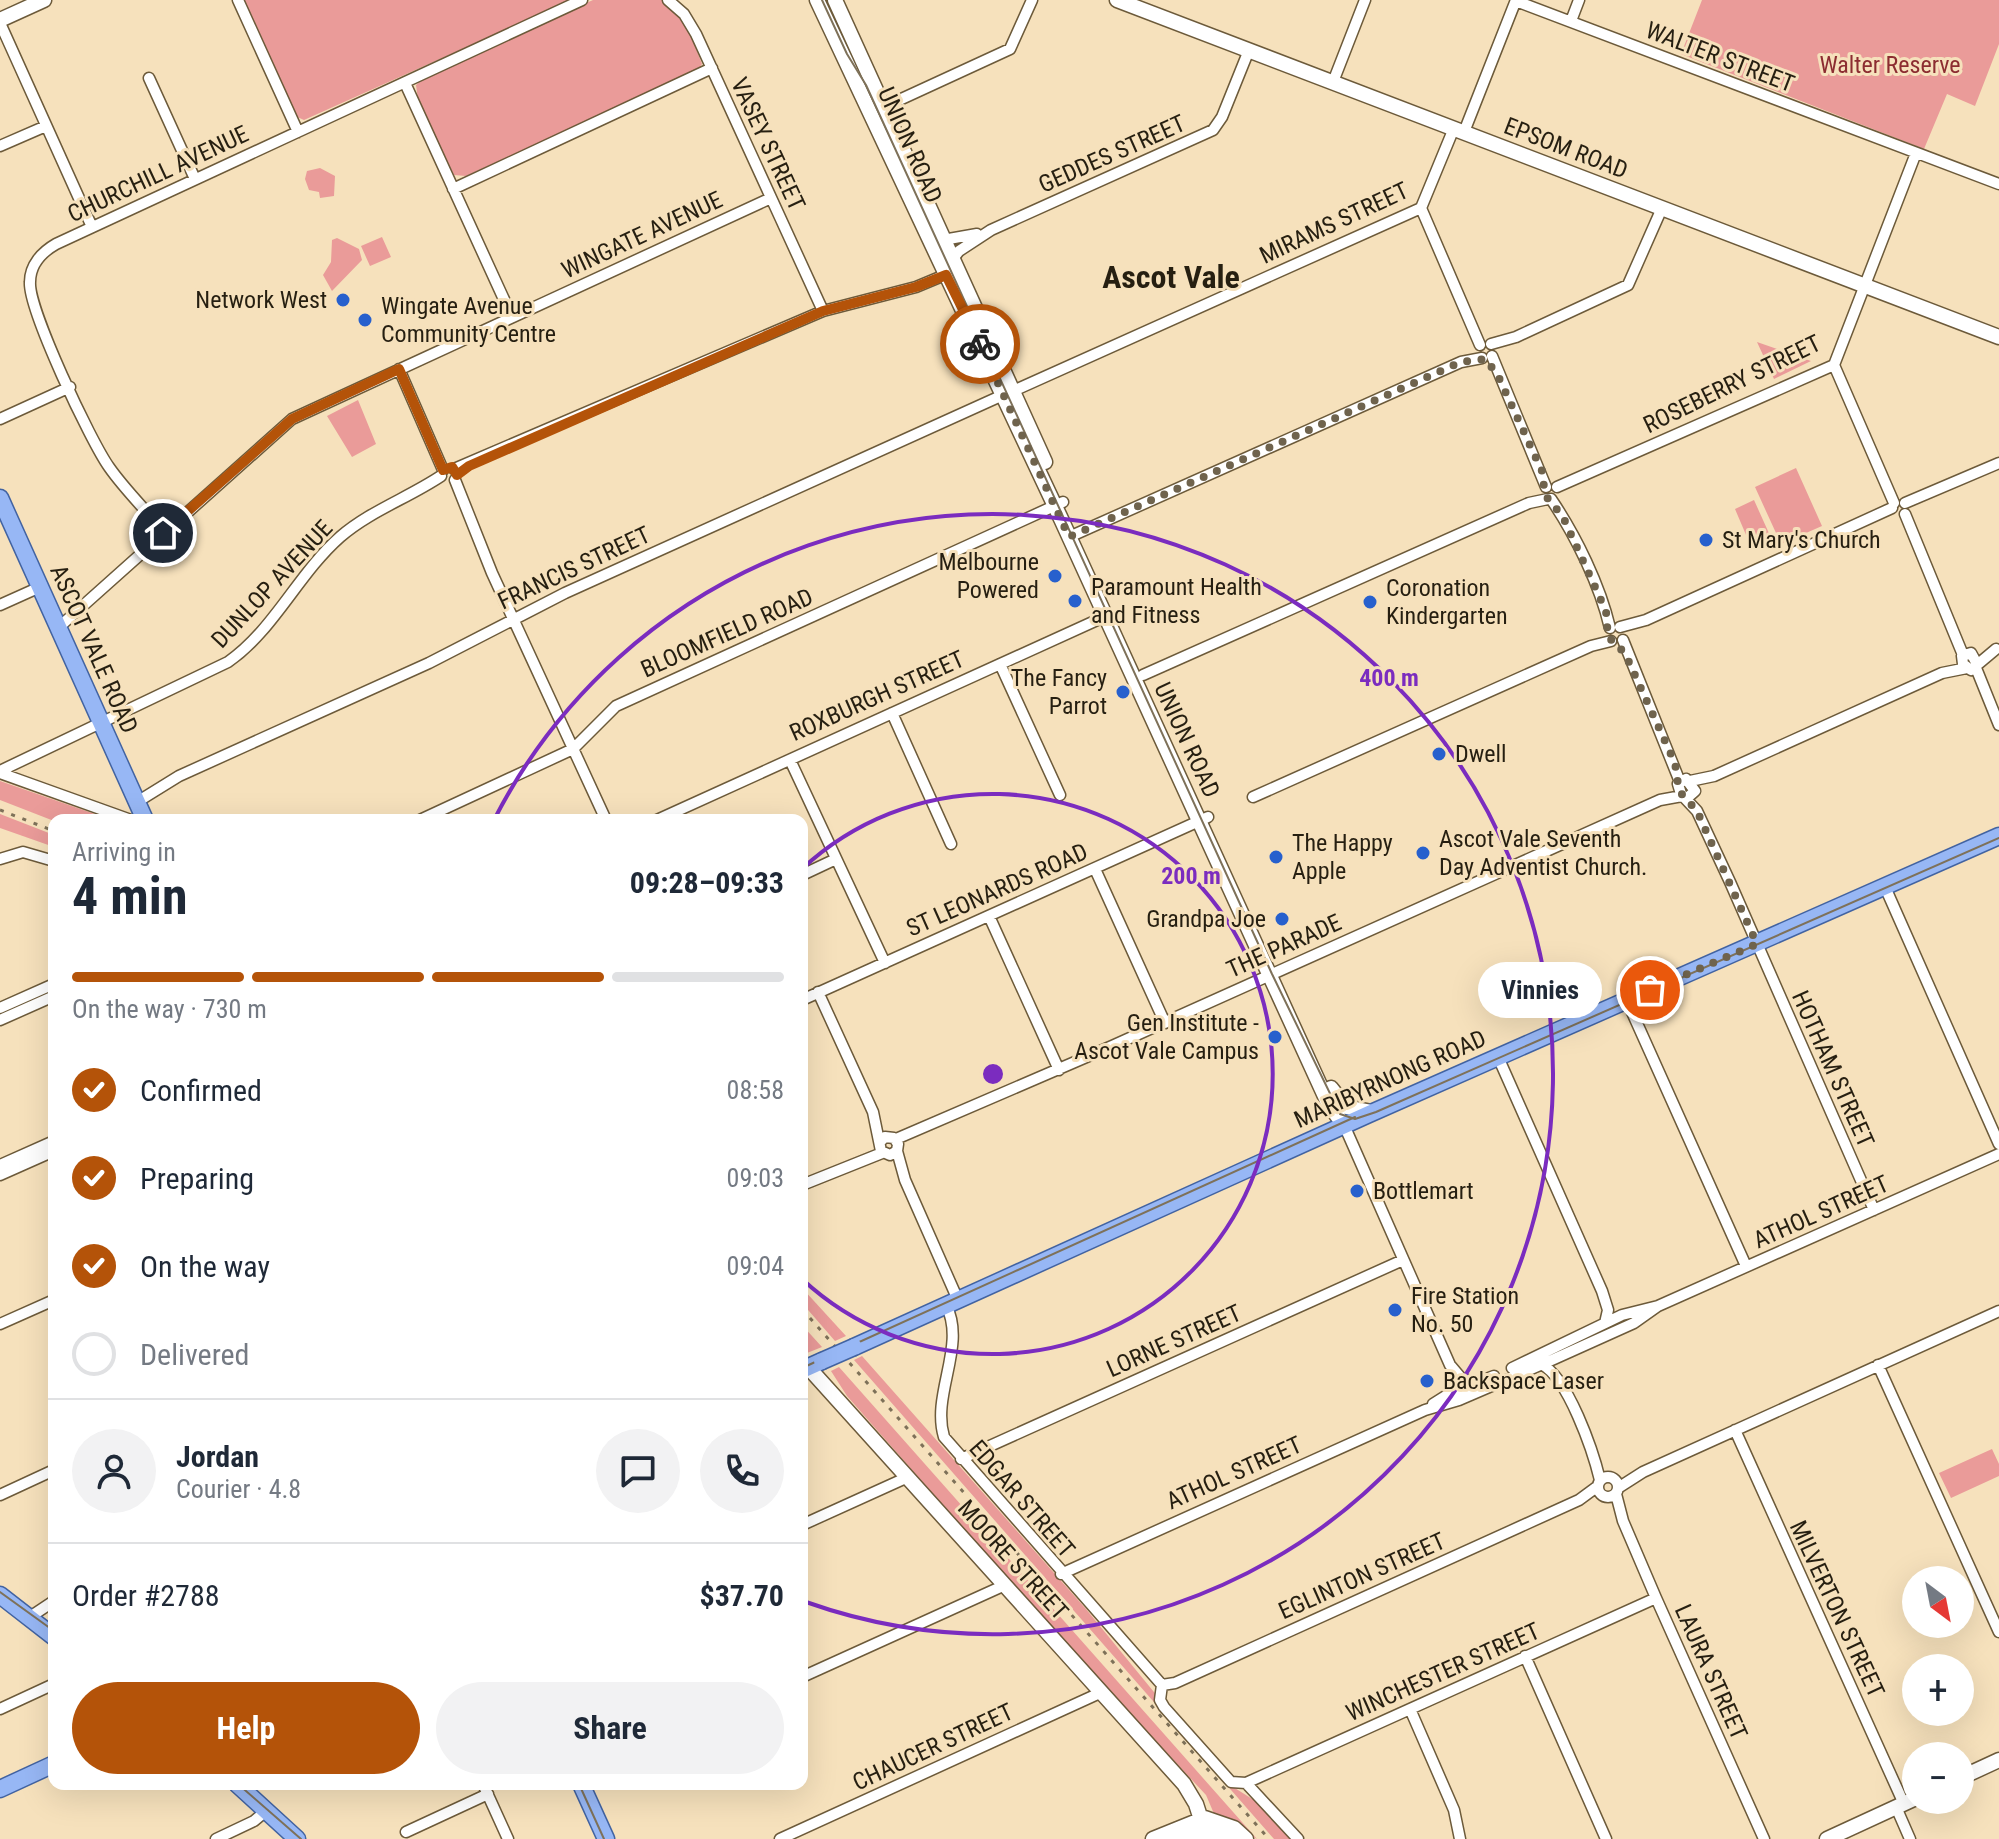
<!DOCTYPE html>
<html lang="en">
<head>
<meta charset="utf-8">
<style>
	:root { --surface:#fff; --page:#f2f2f3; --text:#1f2937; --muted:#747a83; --line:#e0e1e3; --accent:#b45309 }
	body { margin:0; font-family:"Roboto Condensed",sans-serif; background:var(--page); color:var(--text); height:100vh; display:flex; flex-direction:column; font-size:30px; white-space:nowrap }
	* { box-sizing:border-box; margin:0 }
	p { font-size:26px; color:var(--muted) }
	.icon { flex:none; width:44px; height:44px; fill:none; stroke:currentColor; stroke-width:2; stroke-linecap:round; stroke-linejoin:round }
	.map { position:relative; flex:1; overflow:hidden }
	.sheet { position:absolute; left:48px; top:814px; width:760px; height:976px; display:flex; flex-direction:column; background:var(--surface); border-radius:16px; box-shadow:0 8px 32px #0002 }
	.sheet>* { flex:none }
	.needle { width:52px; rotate:148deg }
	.fabs { position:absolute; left:1902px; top:1566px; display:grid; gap:16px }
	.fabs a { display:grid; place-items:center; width:72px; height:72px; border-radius:50%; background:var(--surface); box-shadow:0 8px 32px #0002; font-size:40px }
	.pin { position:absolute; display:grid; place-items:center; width:68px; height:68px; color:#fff; margin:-34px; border:4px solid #fff; border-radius:50%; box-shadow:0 2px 8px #0007 }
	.courier { position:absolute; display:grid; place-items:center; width:80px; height:80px; margin:-40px; border:6px solid #b45309; border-radius:50%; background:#fff; color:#222; box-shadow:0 2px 10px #0007 }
	.bubble { position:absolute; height:56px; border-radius:28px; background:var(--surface); box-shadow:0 8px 32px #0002; font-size:26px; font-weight:700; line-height:56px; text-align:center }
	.head em { font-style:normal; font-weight:700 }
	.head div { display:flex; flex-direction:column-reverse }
	.head { display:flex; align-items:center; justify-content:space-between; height:136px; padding:0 24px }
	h1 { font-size:52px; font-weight:700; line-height:60px }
	.bar { display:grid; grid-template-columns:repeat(4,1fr); gap:12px 8px; align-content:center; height:96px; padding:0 24px }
	.bar i { height:10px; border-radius:6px; background:var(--line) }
	.bar .on { background:var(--accent) }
	.bar p { grid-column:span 4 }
	.line { display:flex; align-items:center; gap:20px; padding:0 24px; border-top:2px solid var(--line) }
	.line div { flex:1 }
	.round { display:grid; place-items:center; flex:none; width:84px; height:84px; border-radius:42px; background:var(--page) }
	ol { padding:0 24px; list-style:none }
	li { display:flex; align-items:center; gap:24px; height:88px }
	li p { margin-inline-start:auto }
	li .icon { padding:8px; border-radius:50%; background:var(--accent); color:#fff; stroke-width:4 }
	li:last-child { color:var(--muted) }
	li i { width:44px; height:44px; border:4px solid var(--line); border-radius:50% }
	.primary-button { display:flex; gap:16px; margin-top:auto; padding:16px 24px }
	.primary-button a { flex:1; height:92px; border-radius:48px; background:var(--accent); color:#fff; font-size:32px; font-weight:700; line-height:92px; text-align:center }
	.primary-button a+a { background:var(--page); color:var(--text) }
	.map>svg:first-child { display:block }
</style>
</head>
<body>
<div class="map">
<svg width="1999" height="1839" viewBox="0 0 1999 1839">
	<rect width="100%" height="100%" fill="#f6e1bc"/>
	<path fill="#ea9b99" d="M243,0H571L304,120L295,116Z
		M593,0H662L685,20L702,64L697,71L466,176L454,175L418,100L416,85L430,73Z
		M1702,0H1999V44L1975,106L1947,94L1924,149L1681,54Z
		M320,168L335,176L334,196L320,198L319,192L309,190L305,179L307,171Z
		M382,237L391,257L370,266L361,246Z
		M337,238L359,249L362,260L332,291L323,275L331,262L332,240Z
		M1757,342L1811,361L1774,379Z
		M358,400L376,444L352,457L327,416Z
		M1796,468L1822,526L1781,544L1755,487Z
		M1754,500L1772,540L1752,549L1735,509Z
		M0,781L112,820L54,821L0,800Z
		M0,814L54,835V847L0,828Z
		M802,1289H803L846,1336L835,1341L802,1303Z
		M802,1325L822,1347L802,1355Z
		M862,1356L1086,1609L1230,1785L1257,1802L1290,1839H1274L854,1360Z
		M839,1367L1257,1839L1215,1816L1206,1795L1058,1636L847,1396L831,1371Z
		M1992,1449L1999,1464V1476L1951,1498L1939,1473Z"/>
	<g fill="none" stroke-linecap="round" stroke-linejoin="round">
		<g stroke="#6c5a3a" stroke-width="13">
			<path id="minor" d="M238,0L298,132
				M668,0L684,14L696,34L823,311
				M1516,1L1999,184
				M1571,21L1579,0
				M0,23L92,227
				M149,78L195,179
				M1333,82L1365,0
				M405,83L512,317
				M884,107L1010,49L1032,0
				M1464,132L1516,0
				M0,146L46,126
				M453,189L712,68
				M1421,208L1480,345
				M943,240L977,234
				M952,260L959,251L991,230L1213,130L1222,117L1249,50
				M1491,344L1516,337L1628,285L1662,208
				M1492,356L1546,487
				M1834,365L1894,503
				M399,369L443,470
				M1013,391L1421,208L1454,128
				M0,419L70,387
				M454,469L823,311L916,287L952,272
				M455,480L492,573L606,820
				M1557,487L1834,365L1916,153
				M1551,499C1576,536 1600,585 1610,628
				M1905,503L1999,463
				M1905,514L1963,655
				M164,532C146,510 125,490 109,467C91,442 28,309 30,282C30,265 42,252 56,244L582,0
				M1069,537L1461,362L1482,358
				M0,605L40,587
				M1620,627L1646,620L1892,508
				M58,628L292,419L771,198
				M1623,640L1680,782
				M1000,664L1060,795
				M1977,664L1971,653L1962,656L1963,664L1971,670L1996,649
				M1976,668L1999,725
				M1143,675L1529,503L1548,499
				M892,713L951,844
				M790,760L885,963
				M0,771L228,662C274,630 298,574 340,537C370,511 408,498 441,476
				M0,773L131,820
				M1690,781L1714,776L1942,673L1967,668
				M1253,797L1591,646L1611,641
				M1687,798L1695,791L1686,779L1678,784L1681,794L1697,811L1730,882L1874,1210
				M137,802L179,776L429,663L565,593L1003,395
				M420,820L573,749L616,706L1063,502
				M657,820L1106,616
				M0,859L23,852L54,861
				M1095,869L1165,1023
				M802,875L836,859
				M1885,887L1999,1144
				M989,916L1059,1070
				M818,992L873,1112L881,1151L890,1155L897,1151L898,1144L894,1138L885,1137L880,1142
				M802,1000L1208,817
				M1627,1001L1746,1266
				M0,1008L54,984
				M0,1020L54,996
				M1498,1057L1602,1291L1608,1310L1605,1323
				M1344,1125L1450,1365L1461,1378L1473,1382
				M896,1139L1112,1046L1660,800L1682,796
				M897,1151L905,1180L958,1300
				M0,1165L54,1141
				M0,1175L54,1151
				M802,1185L882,1153
				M946,1305C967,1346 931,1394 944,1437L1162,1685
				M0,1324L54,1300
				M1541,1364C1568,1377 1593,1451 1600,1480
				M1878,1365L1999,1632
				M1512,1368L1622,1315L1658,1306L1999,1154
				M1433,1404L1452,1392L1494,1376
				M1735,1430L1904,1804
				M961,1459L1403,1260
				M1598 1487a10 10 0 1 1 20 0a10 10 0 1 1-20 0Z
				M1618,1488L1643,1472L1999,1311
				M1616,1494L1623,1521L1656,1598L1764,1839
				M0,1495L54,1470
				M802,1525L908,1477
				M1061,1574L1425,1410L1459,1400L1554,1359L1634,1323L1658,1306
				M30,1617L54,1601
				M1525,1656L1606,1839
				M802,1677L1005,1585
				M1162,1685L1175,1683L1579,1500L1598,1486
				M1162,1685L1160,1700L1164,1707L1231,1782L1246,1783L1298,1839
				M0,1709L54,1684
				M1410,1709L1454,1810L1460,1839
				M1246,1783L1656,1598
				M483,1784L508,1839
				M1896,1807L1910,1839
				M406,1832L488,1794
				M216,1839L254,1821L266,1811
				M780,1839L1102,1692"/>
		</g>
		<g stroke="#6c5a3a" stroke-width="17">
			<path id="tertiary" d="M817,0L1062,521L1329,1105L1344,1125
				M835,0L1045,462
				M0,20L44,0
				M1331,1088L1346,1107L1372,1112
				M808,1367L1184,1784L1196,1804L1205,1832
				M1960,1778L1999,1760
				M1172,1835L1205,1832L1231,1839
				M1153,1839L1205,1818L1234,1828L1246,1839
				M1827,1839L1916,1798"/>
		</g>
		<g stroke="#6c5a3a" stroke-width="17">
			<path id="secondary" d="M1117,0L1999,337"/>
		</g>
		<g stroke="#4263a1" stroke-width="19">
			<path id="primary" d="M0,498L145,820
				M854,1347L1369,1114L1999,836
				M802,1370L822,1361
				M0,1595L54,1637
				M237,1784L297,1839
				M581,1784L606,1839
				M0,1789L54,1764"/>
		</g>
		<use href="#minor" stroke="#fff" stroke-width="10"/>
		<use href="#tertiary" stroke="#fff" stroke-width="14"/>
		<use href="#secondary" stroke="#fff" stroke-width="14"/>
		<use href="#primary" stroke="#97b7f5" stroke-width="16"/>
		<path stroke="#7e7159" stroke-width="2" d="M822,0L847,54L866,85L1272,974L1340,1114L1355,1119L1376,1112L1999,838
			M802,1368L1355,1117
			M0,1592L54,1631
			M238,1784L301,1839
			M579,1784L604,1839"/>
		<path stroke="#7e7159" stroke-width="3" stroke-dasharray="4 8" stroke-linecap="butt" d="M0,810L54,831
			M802,1309L1269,1839"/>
		<g stroke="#4263a1" stroke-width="19" stroke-linecap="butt">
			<path id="primary-bridge" d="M822,1361L854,1347"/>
		</g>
		<use href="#primary-bridge" stroke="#97b7f5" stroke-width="16"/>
	</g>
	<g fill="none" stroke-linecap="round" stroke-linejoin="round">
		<path stroke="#6f634d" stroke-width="8" stroke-dasharray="0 14.4" d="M980,344L1069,537L1461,362L1486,359L1499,378L1542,471L1545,495L1563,517L1606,611L1608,638L1617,643L1628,660L1675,763L1679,791L1697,811L1757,944L1650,990"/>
		<path stroke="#b45309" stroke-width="10" d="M163,533L292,419L399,369L443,470L452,467L457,475L469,466L823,311L916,287L946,275L980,344"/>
	</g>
	<g fill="none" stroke="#7b2cbf" stroke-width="4">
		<path d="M802 869A280 280 0 1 1 802 1279"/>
		<path d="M494 820A560 560 0 1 1 806 1602"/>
	</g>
	<g fill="#2760cd" stroke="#f6e1bc" stroke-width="3">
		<circle cx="343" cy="300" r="8"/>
		<circle cx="365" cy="320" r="8"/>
		<circle cx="1706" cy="540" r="8"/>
		<circle cx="1055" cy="576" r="8"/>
		<circle cx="1075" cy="601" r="8"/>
		<circle cx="1370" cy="602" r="8"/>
		<circle cx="1123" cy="692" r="8"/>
		<circle cx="1439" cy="754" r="8"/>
		<circle cx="1423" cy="853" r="8"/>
		<circle cx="1276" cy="857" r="8"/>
		<circle cx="1282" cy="919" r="8"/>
		<circle cx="1275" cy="1037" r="8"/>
		<circle cx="1357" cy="1191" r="8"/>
		<circle cx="1395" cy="1310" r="8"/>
		<circle cx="1427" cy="1381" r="8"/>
	</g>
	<g text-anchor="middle" stroke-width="6" stroke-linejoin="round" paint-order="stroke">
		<g font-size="24" fill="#261f11" stroke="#f6e1bc">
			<text transform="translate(1720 57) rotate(21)" y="8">WALTER STREET</text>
			<text transform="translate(768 144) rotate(65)" y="8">VASEY STREET</text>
			<text transform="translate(910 145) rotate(66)" y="8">UNION ROAD</text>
			<text transform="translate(1566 148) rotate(21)" y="8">EPSOM ROAD</text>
			<text transform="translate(1112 154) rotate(-24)" y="8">GEDDES STREET</text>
			<text transform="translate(158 174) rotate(-25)" y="8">CHURCHILL AVENUE</text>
			<text transform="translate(1334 223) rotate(-25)" y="8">MIRAMS STREET</text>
			<text transform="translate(642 235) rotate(-25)" y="8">WINGATE AVENUE</text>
			<text transform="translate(1732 384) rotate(-26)" y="8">ROSEBERRY STREET</text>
			<text transform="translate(574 568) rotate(-25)" y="8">FRANCIS STREET</text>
			<text transform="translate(272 584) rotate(-47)" y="8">DUNLOP AVENUE</text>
			<text transform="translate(727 633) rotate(-24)" y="8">BLOOMFIELD ROAD</text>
			<text transform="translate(94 649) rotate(66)" y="8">ASCOT VALE ROAD</text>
			<text transform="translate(877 696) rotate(-24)" y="8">ROXBURGH STREET</text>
			<text transform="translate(1187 740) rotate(65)" y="8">UNION ROAD</text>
			<text transform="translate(997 890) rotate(-24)" y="8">ST LEONARDS ROAD</text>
			<text transform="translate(1284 946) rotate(-24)" y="8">THE PARADE</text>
			<text transform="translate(1833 1069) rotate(66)" y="8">HOTHAM STREET</text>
			<text transform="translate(1390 1079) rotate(-24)" y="8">MARIBYRNONG ROAD</text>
			<text transform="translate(1821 1212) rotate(-24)" y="8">ATHOL STREET</text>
			<text transform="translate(1174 1341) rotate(-24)" y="8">LORNE STREET</text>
			<text transform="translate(1234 1473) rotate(-24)" y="8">ATHOL STREET</text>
			<text transform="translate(1022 1499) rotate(49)" y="8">EDGAR STREET</text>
			<text transform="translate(1013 1560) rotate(48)" y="8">MOORE STREET</text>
			<text transform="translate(1362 1576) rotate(-24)" y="8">EGLINTON STREET</text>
			<text transform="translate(1837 1609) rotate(65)" y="8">MILVERTON STREET</text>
			<text transform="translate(1443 1672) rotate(-24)" y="8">WINCHESTER STREET</text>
			<text transform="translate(1711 1672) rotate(66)" y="8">LAURA STREET</text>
			<text transform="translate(933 1747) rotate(-25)" y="8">CHAUCER STREET</text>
		</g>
		<g font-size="24" fill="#8c2d31" stroke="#f6e1bc">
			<text x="1890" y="73">Walter Reserve</text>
		</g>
		<g font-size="24" fill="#261f11" stroke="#f6e1bc" text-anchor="start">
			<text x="327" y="308" text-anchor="end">Network West</text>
			<text x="381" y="314">Wingate Avenue<tspan x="381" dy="28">Community Centre</tspan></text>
			<text x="1722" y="548">St Mary's Church</text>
			<text x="1039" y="570" text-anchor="end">Melbourne<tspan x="1039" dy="28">Powered</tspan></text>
			<text x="1091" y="595">Paramount Health<tspan x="1091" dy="28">and Fitness</tspan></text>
			<text x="1386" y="596">Coronation<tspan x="1386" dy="28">Kindergarten</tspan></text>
			<text x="1107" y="686" text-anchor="end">The Fancy<tspan x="1107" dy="28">Parrot</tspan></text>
			<text x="1455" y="762">Dwell</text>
			<text x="1439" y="847">Ascot Vale Seventh<tspan x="1439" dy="28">Day Adventist Church.</tspan></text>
			<text x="1292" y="851">The Happy<tspan x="1292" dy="28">Apple</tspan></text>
			<text x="1266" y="927" text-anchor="end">Grandpa Joe</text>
			<text x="1259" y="1031" text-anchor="end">Gen Institute -<tspan x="1259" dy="28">Ascot Vale Campus</tspan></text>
			<text x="1373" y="1199">Bottlemart</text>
			<text x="1411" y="1304">Fire Station<tspan x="1411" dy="28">No. 50</tspan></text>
			<text x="1443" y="1389">Backspace Laser</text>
		</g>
		<g font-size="32" font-weight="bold" fill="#261f11" stroke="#f6e1bc">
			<text x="1171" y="288">Ascot Vale</text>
		</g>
	</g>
	<circle cx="993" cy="1074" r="12" fill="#7b2cbf" stroke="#f6e1bc" stroke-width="4"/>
	<g font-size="24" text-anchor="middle" font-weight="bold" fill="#7b2cbf" stroke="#f6e1bc" stroke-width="6" stroke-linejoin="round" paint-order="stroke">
		<text x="1389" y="686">400 m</text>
		<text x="1191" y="884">200 m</text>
	</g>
</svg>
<div class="fabs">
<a><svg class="needle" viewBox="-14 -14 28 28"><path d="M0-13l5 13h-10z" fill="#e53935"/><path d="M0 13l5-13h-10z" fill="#747a83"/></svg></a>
<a>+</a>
<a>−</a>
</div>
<div class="pin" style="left:1650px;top:990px;background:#ea580c"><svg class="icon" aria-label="bag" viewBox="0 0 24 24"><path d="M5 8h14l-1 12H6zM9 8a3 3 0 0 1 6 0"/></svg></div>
<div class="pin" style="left:163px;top:533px;background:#1f2937"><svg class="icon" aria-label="home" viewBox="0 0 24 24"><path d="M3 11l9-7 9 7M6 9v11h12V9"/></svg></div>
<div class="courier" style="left:980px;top:344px"><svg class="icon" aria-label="bike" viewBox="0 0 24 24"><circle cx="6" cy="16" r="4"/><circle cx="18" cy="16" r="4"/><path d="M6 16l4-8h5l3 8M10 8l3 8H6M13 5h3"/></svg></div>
<div class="bubble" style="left:1478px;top:962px;width:124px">Vinnies</div>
<section class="sheet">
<div class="head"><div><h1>4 min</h1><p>Arriving in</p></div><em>09:28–09:33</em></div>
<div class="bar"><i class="on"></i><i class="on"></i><i class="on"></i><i></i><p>On the way · 730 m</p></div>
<ol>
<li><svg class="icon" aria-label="check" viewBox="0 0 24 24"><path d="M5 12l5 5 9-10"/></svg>Confirmed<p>08:58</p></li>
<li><svg class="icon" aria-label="check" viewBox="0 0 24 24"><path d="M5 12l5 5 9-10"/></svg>Preparing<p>09:03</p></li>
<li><svg class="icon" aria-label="check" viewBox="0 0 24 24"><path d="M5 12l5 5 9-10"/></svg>On the way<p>09:04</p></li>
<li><i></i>Delivered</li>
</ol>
<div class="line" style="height:144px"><a class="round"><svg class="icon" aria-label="person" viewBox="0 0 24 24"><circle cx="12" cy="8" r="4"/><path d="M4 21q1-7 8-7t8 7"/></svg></a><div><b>Jordan</b><p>Courier · 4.8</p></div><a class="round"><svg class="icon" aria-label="chat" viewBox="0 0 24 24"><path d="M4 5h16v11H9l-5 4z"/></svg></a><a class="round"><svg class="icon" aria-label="phone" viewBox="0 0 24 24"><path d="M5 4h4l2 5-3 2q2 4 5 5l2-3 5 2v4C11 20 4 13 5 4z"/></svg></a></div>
<div class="line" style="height:104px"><div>Order #2788</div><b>$37.70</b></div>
<div class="primary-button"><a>Help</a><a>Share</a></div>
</section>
</div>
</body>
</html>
